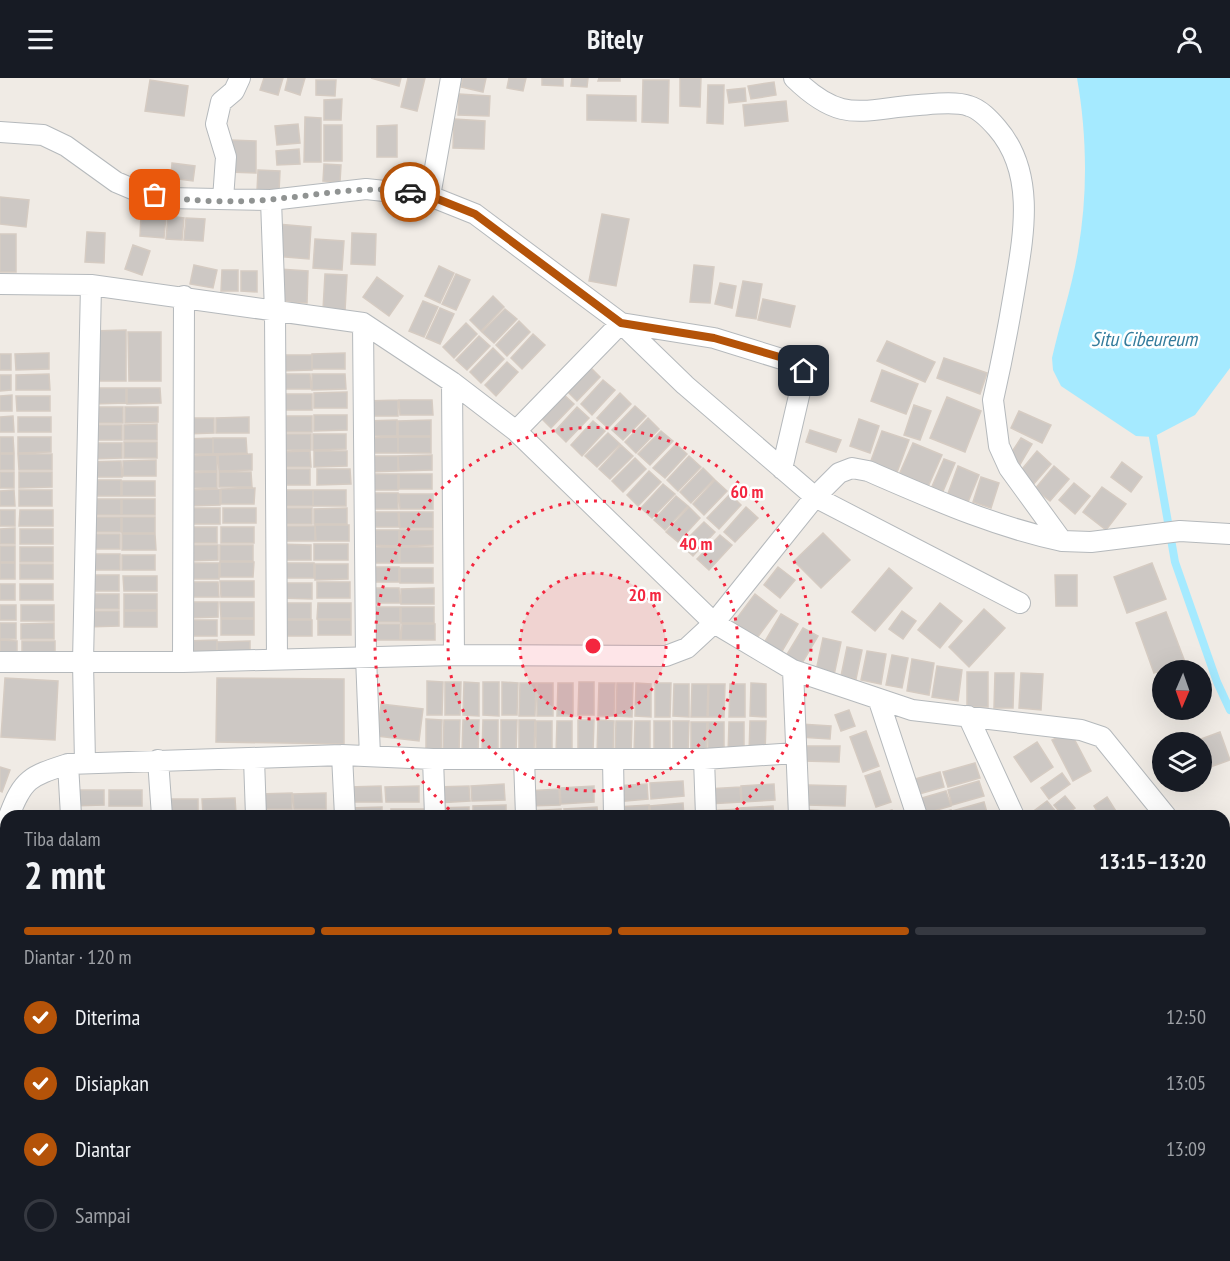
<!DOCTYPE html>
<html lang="id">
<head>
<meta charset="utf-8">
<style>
	:root { --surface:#171b24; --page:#20242c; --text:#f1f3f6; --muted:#9ea1a6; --line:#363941; --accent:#b45309 }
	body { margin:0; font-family:"PT Sans Narrow",sans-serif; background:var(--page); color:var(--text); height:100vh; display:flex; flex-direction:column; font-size:22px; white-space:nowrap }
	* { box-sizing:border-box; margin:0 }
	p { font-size:20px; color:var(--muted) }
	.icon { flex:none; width:33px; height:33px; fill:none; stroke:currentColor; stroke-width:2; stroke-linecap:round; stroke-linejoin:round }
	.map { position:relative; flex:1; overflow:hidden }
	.details { position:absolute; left:0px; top:732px; width:1230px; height:452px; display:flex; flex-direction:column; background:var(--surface); border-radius:18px 18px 0 0; box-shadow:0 6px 24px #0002 }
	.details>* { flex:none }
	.needle { width:39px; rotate:182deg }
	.fabs { position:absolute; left:1152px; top:582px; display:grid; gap:12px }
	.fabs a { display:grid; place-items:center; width:60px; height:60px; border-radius:50%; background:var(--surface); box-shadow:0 6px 24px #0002; font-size:30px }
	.pin { position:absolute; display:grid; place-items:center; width:51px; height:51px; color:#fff; margin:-26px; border-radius:12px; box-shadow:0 3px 9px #0006 }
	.courier { position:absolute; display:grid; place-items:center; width:60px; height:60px; margin:-30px; border:4px solid #b45309; border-radius:50%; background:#fff; color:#222; box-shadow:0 2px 8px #0007 }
	.head em { font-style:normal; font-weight:700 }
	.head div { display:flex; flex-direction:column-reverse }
	.head { display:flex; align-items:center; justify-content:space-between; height:102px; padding:0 24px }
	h1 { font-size:39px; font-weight:700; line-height:45px }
	.bar { display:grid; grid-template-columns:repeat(4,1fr); gap:9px 6px; align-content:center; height:72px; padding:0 24px }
	.bar i { height:8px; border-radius:4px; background:var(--line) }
	.bar .on { background:var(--accent) }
	.bar p { grid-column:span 4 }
	ol { padding:0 24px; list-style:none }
	li { display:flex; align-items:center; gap:18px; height:66px }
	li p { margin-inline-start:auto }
	li .icon { padding:6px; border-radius:50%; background:var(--accent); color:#fff; stroke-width:4 }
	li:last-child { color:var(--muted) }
	li i { width:33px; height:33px; border:3px solid var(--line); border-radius:50% }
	header { display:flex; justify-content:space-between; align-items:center; height:78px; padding:0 24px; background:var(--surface); font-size:27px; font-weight:700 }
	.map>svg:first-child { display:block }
</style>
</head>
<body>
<header><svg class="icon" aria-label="menu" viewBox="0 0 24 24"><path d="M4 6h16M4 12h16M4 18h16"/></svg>Bitely<svg class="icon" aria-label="person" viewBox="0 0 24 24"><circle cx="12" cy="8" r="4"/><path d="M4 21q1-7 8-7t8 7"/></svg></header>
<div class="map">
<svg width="1230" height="1183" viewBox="0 0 1230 1183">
	<rect width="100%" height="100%" fill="#f0ebe5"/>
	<path fill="#a5eaff" d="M1077,0H1230V290L1195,337L1153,359L1136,358L1061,308L1053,292L1052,280C1060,245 1072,209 1078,173C1088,116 1087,57 1077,0Z"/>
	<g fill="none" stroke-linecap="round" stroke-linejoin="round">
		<path stroke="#a5eaff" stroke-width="8" d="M1153,359L1175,484L1217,604L1230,632"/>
	</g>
	<path fill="#cdc8c4" stroke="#d5cbc2" stroke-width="1.5" d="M264,0H283L278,17L260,12Z
		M288,0H305L300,17L285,12Z
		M371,0H401L399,8Z
		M408,0H425L417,33L401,29Z
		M463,0H486L483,14L461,9Z
		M509,0H526L523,13L507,10Z
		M542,0H563V8L542,7Z
		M572,0H588L587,9L571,8Z
		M599,0H620V3H598Z
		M680,0H701L700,29L680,28Z
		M150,2L188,8L184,38L145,33Z
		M316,2H336L335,18L316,17Z
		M643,2H669L668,45L642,44Z
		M774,4L776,17L751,21L748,8Z
		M708,7H724L723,46L707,45Z
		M745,10L746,23L729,25L727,12Z
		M459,16L490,18L489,38L458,37Z
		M587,17L636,18V43L587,42Z
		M342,21L341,42H324V22Z
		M786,23L788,43L745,48L743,27Z
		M305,39L321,40V84H304Z
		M454,41L485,43L484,71L453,70Z
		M298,46L300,65L277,67L275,48Z
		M324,47H342V83H324Z
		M397,47V79H377V48Z
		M230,62L256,63V95L229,94Z
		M299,71L300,86L277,87L276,73Z
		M172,85L195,88L193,103L171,100Z
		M324,86L341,87L340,104L323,103Z
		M258,92L280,93L279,114L257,113Z
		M0,119L29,122L26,149L0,146Z
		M602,136L629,141L616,208L589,203Z
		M141,137L166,138L164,160L140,158Z
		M168,138L184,140L182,162L166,161Z
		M186,140L205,141L203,163L184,162Z
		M277,146L311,149L309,181L274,178Z
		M87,154L105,155L104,185L85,184Z
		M352,155L376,156L375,187L351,186Z
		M0,156H16V194H0Z
		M315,161L344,163L342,192L313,190Z
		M133,167L150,173L142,197L125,191Z
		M194,187L217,192L213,210L190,206Z
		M694,187L714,189L710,225L690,224Z
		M439,188L454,195L440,225L425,218Z
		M279,191L308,193L307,225L278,224Z
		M222,192H238V213H221Z
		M241,193H257V214L241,213Z
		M325,196L347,197L345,233L323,232Z
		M456,196L470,202L456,232L442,226Z
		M377,199L403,218L389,238L363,219Z
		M743,203L762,206L756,241L736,238Z
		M720,205L736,208L732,230L715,226Z
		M493,218L504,229L481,253L470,242Z
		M763,221L795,228L790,249L758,242Z
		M423,223L438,229L424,259L409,253Z
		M440,230L454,236L440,266L426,260Z
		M505,231L517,241L494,265L482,254Z
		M519,243L530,254L507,278L496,267Z
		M466,245L477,256L454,280L443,269Z
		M126,252V303H93L92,253Z
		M128,254H161V303H129Z
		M533,256L545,267L522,291L511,280Z
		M479,258L490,268L467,292L456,282Z
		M887,263L935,284L925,304L877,283Z
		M493,270L504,281L481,305L470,294Z
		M49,275V291L16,292L15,276Z
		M345,275V291H312V276Z
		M0,276H11V292H0Z
		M279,277H312V292L279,293Z
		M944,280L987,295L980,316L937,300Z
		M507,284L518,294L496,318L485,307Z
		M589,288L600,299L577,323L566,312Z
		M882,292L918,306L906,336L871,323Z
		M49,296L50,312H16V297Z
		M277,296H310L311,311H277Z
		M312,296H345L346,311L312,312Z
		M0,297H11V312L0,313Z
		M603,302L615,312L592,337L581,326Z
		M93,310H126V325L93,326Z
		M127,310H160L161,325L127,326Z
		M347,314V330H314V315Z
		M562,315L574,326L551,350L540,339Z
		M620,315L631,326L608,350L597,340Z
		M279,316H312V332H279Z
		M12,317V333H0V318Z
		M16,318H50V333H17Z
		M947,319L981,333L965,374L930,360Z
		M398,322V338H365V323Z
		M399,322H432L433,337H400Z
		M914,327L931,333L920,362L904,357Z
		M635,328L646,338L623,362L612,352Z
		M90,329H123V345H90Z
		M125,329H158V344L125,345Z
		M577,329L589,340L566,364L555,353Z
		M1019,333L1051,347L1042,365L1011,350Z
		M314,337H347V352L314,353Z
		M13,338L14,354H0V339Z
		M278,338H312V354H279Z
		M18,339H51V354H18Z
		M249,339V355H216V340Z
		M183,340H214V355L185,356Z
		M648,340L659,351L636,375L625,364Z
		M859,341L879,348L870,375L850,368Z
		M397,342V358H364V343Z
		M431,342V358H398V343Z
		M593,343L605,353L582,378L571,367Z
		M157,346V362H124V347Z
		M89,347H122V362H90Z
		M810,352L841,362L836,374L806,364Z
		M661,353L673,363L650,387L638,376Z
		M882,353L909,362L896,397L869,388Z
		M608,355L620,366L597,389L585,378Z
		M278,356H311V372H278Z
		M313,356H346V371L313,372Z
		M0,359H13L14,375H0Z
		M18,359H51V374L18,375Z
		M398,359V375H365V360Z
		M398,359H431V375H398Z
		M213,360V376H183L184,361Z
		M213,360H246L247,375L213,376Z
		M1021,360L1032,366L1018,390L1006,383Z
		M124,364H157V380H124Z
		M89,365H122V380L89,381Z
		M913,365L942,377L927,411L898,399Z
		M676,366L687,376L665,400L653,390Z
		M621,367L633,378L610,401L599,391Z
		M310,373L311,389H277V374Z
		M314,373H347V388L314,389Z
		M1037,373L1051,386L1032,408L1018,396Z
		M0,376H14V392H0Z
		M18,376H52V392H19Z
		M252,376V392L219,393L218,377Z
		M217,377V393H184V378Z
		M432,377V392L399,393L398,378Z
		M364,378H398V393L365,394Z
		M689,378L701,389L678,413L667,402Z
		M635,380L646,391L623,414L612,403Z
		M944,381L955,385L941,418L930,413Z
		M156,382V398H123V383Z
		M121,383L122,399H89L88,384Z
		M1122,384L1142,399L1131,414L1111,399Z
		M958,388L979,397L966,429L946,421Z
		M1054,388L1069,401L1050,423L1035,411Z
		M703,390L714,401L691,425L680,414Z
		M277,391H310V407H277Z
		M317,391H350L351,406L317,407Z
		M649,393L661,404L638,428L627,417Z
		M0,394H14V410H0Z
		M19,394H52V409L19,410Z
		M217,394V410H184V395Z
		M219,394H251L252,409H219Z
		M365,396H398V412H365Z
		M399,396H432V411H399Z
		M981,399L999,405L991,430L973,424Z
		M87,402H121V418H88Z
		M715,402L727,413L704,437L693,426Z
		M122,403H155V418H122Z
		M1074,405L1090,418L1075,436L1059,422Z
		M663,406L675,416L652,440L641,430Z
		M1102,409L1126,426L1106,452L1083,434Z
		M255,410L254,426H221V411Z
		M220,411V427L187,428V412Z
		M14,412L15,428H0V413Z
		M19,412H52V428H19Z
		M280,412H313V428H280Z
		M313,412H346V428H313Z
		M365,415H398V431H365Z
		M399,416H433V431H400Z
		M730,416L741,427L719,451L707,440Z
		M676,418L688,428L665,452L654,442Z
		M88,421H121V437H88Z
		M122,421H155V437H122Z
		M689,429L700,440L678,464L666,454Z
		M746,429L758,440L735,464L724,454Z
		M187,430H220V446H187Z
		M223,430H256V445H223Z
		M279,430H312V446H279Z
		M347,430V446H314V431Z
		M0,432H15V448H0Z
		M20,432H53V448H19Z
		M365,434H398L399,449H365Z
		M399,434H433V450H400Z
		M88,439H121V454H88Z
		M122,439H155V455H122Z
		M704,444L715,454L693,478L681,467Z
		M315,447H349V463H316Z
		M281,448H315V463H281Z
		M184,449H217V465H184Z
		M221,449H254V465H221Z
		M15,450V466H0V451Z
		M20,451H53V466H20Z
		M366,452H399V468L365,467Z
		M400,452H433V467L400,468Z
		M823,455L850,482L821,510L794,483Z
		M87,456H120V471H87Z
		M122,456H155L156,472H122Z
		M720,457L732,467L709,492L697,481Z
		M278,466L311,467V482H278Z
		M314,466H348V482H314Z
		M185,467H218V482L185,483Z
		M220,467H253V483H220Z
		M0,468H15V484H0Z
		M20,469H53V484H20Z
		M366,469H399V485H366Z
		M400,469H433V485H400Z
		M86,476H120V492H87Z
		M122,477H155V492H122Z
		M220,484H254L253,499H220Z
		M0,485H15V501H0Z
		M186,485H219V501H186Z
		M281,485H314V500H281Z
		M1152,485L1166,521L1127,535L1114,499Z
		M20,486H53V501H20Z
		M315,486H348V501L315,502Z
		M365,489H399V504H366Z
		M778,489L795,502L780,520L764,507Z
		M400,490H433V505H400Z
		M889,490L912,510L875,553L852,534Z
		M86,497H119V513H85Z
		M1055,497H1077V528H1056Z
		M123,498H157V513H124Z
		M220,503H254V519H221Z
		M185,504H218L219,519H185Z
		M317,504H350V520H317Z
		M279,505H312V521L279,520Z
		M0,506H15V522H0Z
		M20,506H53V522H20Z
		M366,510H399L400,525H366Z
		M434,510V526H401V511Z
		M86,516H119V531H86Z
		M124,516H157V532H124Z
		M755,516L777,533L757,560L734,544Z
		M185,524H218V539L185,540Z
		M220,524H254V540H221Z
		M278,525H311V541H278Z
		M318,525H351V541H317Z
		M940,525L962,543L940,570L918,552Z
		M0,527H16V542H0Z
		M21,527H54V543H21Z
		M367,529H400V544H367Z
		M401,529H434V545H401Z
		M984,531L1005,550L969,589L949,569Z
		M86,533H119V548L86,549Z
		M124,533H157V549H124Z
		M902,533L916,543L903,561L889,551Z
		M1166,534L1185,584L1154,595L1136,545Z
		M781,536L798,546L781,575L764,565Z
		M221,541H254V557H221Z
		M184,542H217V558H184Z
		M279,542H312V558H279Z
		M318,542H351V557H318Z
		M0,545H16V561H0Z
		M54,545V561H21V546Z
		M367,546H400V562H367Z
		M402,546H435V562H401Z
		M803,550L818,558L801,587L786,578Z
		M823,560L841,564L834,597L816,593Z
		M0,562L17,563V578H0Z
		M217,562V578H183V563Z
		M22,563H55V578H22Z
		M250,563V579H217V564Z
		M847,569L862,572L856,601L841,598Z
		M867,573L886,576L881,606L861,602Z
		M892,577L908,580L902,610L886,607Z
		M912,581L934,585L929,617L907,613Z
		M937,588L962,592L958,623L932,619Z
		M967,594H988V629H967Z
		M995,595H1014L1013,630H994Z
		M1021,595L1043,596L1041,632L1019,630Z
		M5,600L58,603L55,662L1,659Z
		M217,600L344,601V666L216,664Z
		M427,603L443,604L442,637H427Z
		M445,604H461L460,637H445Z
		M464,604L479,605V638L463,637Z
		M483,604H499V638L483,637Z
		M502,604L518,605L517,637H502Z
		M579,604H594V637H578Z
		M520,605H536L535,638H519Z
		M537,605H553V638H537Z
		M558,605H573V638H557Z
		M599,605H615L614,638H598Z
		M617,605H633L632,639L616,638Z
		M636,605L651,606V639L635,638Z
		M655,605H671L670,639H655Z
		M751,605L766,606V639L750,638Z
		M674,606H689V639L673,638Z
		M692,606H708L707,639H691Z
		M709,606H725L724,639H708Z
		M730,606H745V639H729Z
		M381,626L423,631L419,663L377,658Z
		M849,632L855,648L841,653L835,637Z
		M426,641L442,642L441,675L426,674Z
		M444,642H460L459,675H443Z
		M463,642H479L478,675H462Z
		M483,642H498V675H482Z
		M501,642H517L516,675H501Z
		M519,642H535L534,675H519Z
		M578,642H594L593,675H578Z
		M598,642L614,643L613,676H597Z
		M536,643H552V676L536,675Z
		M557,643H572V676H556Z
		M616,643H632L631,676H615Z
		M635,643H650V677L634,676Z
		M654,643H670V676H654Z
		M673,643H689L688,676H673Z
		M750,643H766L765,676H749Z
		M691,644H707L706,677L691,676Z
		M708,644H724V677H708Z
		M729,644H744V677H728Z
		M800,646L831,648L830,661L799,659Z
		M866,653L879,688L863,694L850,659Z
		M1070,653L1091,693L1073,703L1052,662Z
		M1220,654L1230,682L1202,692V664H1193Z
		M1037,664L1053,689L1031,704L1014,679Z
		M804,668H840L839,684L804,683Z
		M975,685L980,700L948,709L943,694Z
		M0,689L10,692L2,714L0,713Z
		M880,693L891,724L876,729L865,698Z
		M940,694L944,709L912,718L908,703Z
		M1062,695L1070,706L1049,721L1041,710Z
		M683,703L684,718L651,721L650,705Z
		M979,703L984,718L952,727L948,712Z
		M504,706L505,722L472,723L471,708Z
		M647,706L648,721L615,724L614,708Z
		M774,706L775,722L742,724L741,708Z
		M808,707L846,708L845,728L807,727Z
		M381,708L382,724H348L349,709Z
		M419,708V724H386L385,709Z
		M469,708L470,723L436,725V709Z
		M594,708V724L561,726L560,710Z
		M740,709L741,724L708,726L707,711Z
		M559,711L560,727L527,728L526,713Z
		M71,712H104V727L71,728Z
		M109,712H142V728H109Z
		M946,713L951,728L919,737L915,722Z
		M292,715V731H259V716Z
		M326,715V731H294L293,716Z
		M1065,718L1075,730L1063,738L1054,727Z
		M1107,719L1119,738H1100L1094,728Z
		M235,720L236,736H203L202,721Z
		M164,721H198V736H164Z
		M1047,723L1056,734L1051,738H1027Z
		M984,724L988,738H953L952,733Z
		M683,725L684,738H651L650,728Z
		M506,727V738H473V728Z
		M649,727V738H616V729Z
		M773,728L774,738H741L740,730Z
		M382,729V738H349V730Z
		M469,729V738H436V730Z
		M597,729L598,738H565L564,731Z
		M391,731H424V738H391Z
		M561,731V738H528V733Z
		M740,731V738H707V733Z
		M809,732L846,734V738H809Z
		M892,732L894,738H872Z
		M951,732L953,738H931Z
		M73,733H106V738H73Z
		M110,733H143V738H110Z
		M293,734H326V738H293Z
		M257,735H291V738H257Z
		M0,821H6V836L0,837Z
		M0,840H6V855H0Z
		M0,858H6V874H0Z
		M0,876H6V892H0Z
		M0,893H6V909H0Z
		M0,913H6V929H0Z
		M0,931H6V946H0Z
		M0,947H6V963H0Z
		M0,965H6V981H0Z
		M0,1091L6,1101V1130L0,1134Z"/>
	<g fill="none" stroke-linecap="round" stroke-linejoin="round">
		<g stroke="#b5b9bc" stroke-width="22">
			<path id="street" d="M794,0C842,47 861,31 919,27C933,26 956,23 969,28C980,31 990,42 997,50C1037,96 1023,160 1014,215C1008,251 1001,287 993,322L999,368L1009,390L1062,463L1091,464L1180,453L1230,456
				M0,54L43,57L66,68L116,104L142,115L167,120L271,122L366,111L430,118L475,136L621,245L685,307L815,419L1020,525
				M430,118L451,0
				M223,121L226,79L216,46L221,24L234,13L240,0
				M271,122L275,234L277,581
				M0,206L91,207L363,245L452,304L516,353L714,545L793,592L912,632L1081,652L1102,659L1166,738
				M363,245L366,579L370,678
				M452,304L454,577
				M516,353L621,245L714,260L801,287L804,293L802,305L782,391
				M0,584H183L454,577L666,578L687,570L714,545L815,419L839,395L852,390L868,393C933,421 992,448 1062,463
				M183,584L184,218
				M793,592L799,738
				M879,623L917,738
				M968,638L1014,738
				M342,677L345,738
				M254,681L256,738
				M433,681L435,738
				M524,681L526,738
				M613,681L614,738
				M704,681L706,738
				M158,682L162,738
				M85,685L83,584L91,207
				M68,686L71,738
				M9,738C23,700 31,698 68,686L342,677L433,681H704L796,675
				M0,765L6,748
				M1224,812L1230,819
				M1224,912L1230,908
				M0,986H6
				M0,1061L6,1069
				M55,1178L56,1183
				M843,1183L844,1178"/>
		</g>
		<use href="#street" stroke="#fff" stroke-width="20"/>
	</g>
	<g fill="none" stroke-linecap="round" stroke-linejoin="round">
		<path stroke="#909392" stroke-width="6" stroke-dasharray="0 10.8" d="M155,117C190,124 240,125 275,121C320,117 365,107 410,114"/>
		<path stroke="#b45309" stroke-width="8" d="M410,114L430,118L475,136L621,245L714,260L797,284L804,293"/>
	</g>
	<circle cx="593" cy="568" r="73" fill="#f4263f" fill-opacity=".12"/>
	<g fill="none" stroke="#f4263f" stroke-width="3" stroke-dasharray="3 6">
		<circle cx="593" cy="568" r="73"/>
		<circle cx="593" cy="568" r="145"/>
		<path d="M456 737A218 218 0 1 1 730 737"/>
	</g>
	<g text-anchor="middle" stroke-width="5" stroke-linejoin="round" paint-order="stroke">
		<g font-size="20" font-style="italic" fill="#347c9c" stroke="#fff">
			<text x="1144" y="268">Situ Cibeureum</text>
		</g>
	</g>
	<circle cx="593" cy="568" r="9" fill="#f4263f" stroke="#fff" stroke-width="3"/>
	<g font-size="18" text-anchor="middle" font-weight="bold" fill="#f4263f" stroke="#fff" stroke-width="5" stroke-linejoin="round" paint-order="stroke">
		<text x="747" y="420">60 m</text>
		<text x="696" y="472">40 m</text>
		<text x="645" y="523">20 m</text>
	</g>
</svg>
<div class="fabs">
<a><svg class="needle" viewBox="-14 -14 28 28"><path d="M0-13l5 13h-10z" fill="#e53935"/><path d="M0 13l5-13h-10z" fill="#9ea1a6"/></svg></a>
<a><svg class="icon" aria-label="layers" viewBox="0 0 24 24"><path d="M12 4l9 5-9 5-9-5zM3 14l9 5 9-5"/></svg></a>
</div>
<div class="pin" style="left:155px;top:117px;background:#ea580c"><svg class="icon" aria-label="bag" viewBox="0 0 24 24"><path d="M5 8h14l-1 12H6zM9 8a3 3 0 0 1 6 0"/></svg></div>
<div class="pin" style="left:804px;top:293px;background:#1f2937"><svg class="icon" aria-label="home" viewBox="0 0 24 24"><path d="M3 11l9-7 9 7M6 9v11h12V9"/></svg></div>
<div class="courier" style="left:410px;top:114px"><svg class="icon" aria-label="car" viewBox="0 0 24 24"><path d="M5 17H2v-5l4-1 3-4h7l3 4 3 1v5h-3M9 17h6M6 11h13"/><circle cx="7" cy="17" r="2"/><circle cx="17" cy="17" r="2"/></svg></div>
<section class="details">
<div class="head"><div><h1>2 mnt</h1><p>Tiba dalam</p></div><em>13:15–13:20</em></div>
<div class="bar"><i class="on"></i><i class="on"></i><i class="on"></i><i></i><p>Diantar · 120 m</p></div>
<ol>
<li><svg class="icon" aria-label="check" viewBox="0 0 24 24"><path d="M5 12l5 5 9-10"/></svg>Diterima<p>12:50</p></li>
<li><svg class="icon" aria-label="check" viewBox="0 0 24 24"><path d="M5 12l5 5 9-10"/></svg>Disiapkan<p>13:05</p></li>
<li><svg class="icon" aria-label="check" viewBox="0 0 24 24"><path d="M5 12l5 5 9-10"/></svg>Diantar<p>13:09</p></li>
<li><i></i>Sampai</li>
</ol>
</section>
</div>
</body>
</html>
